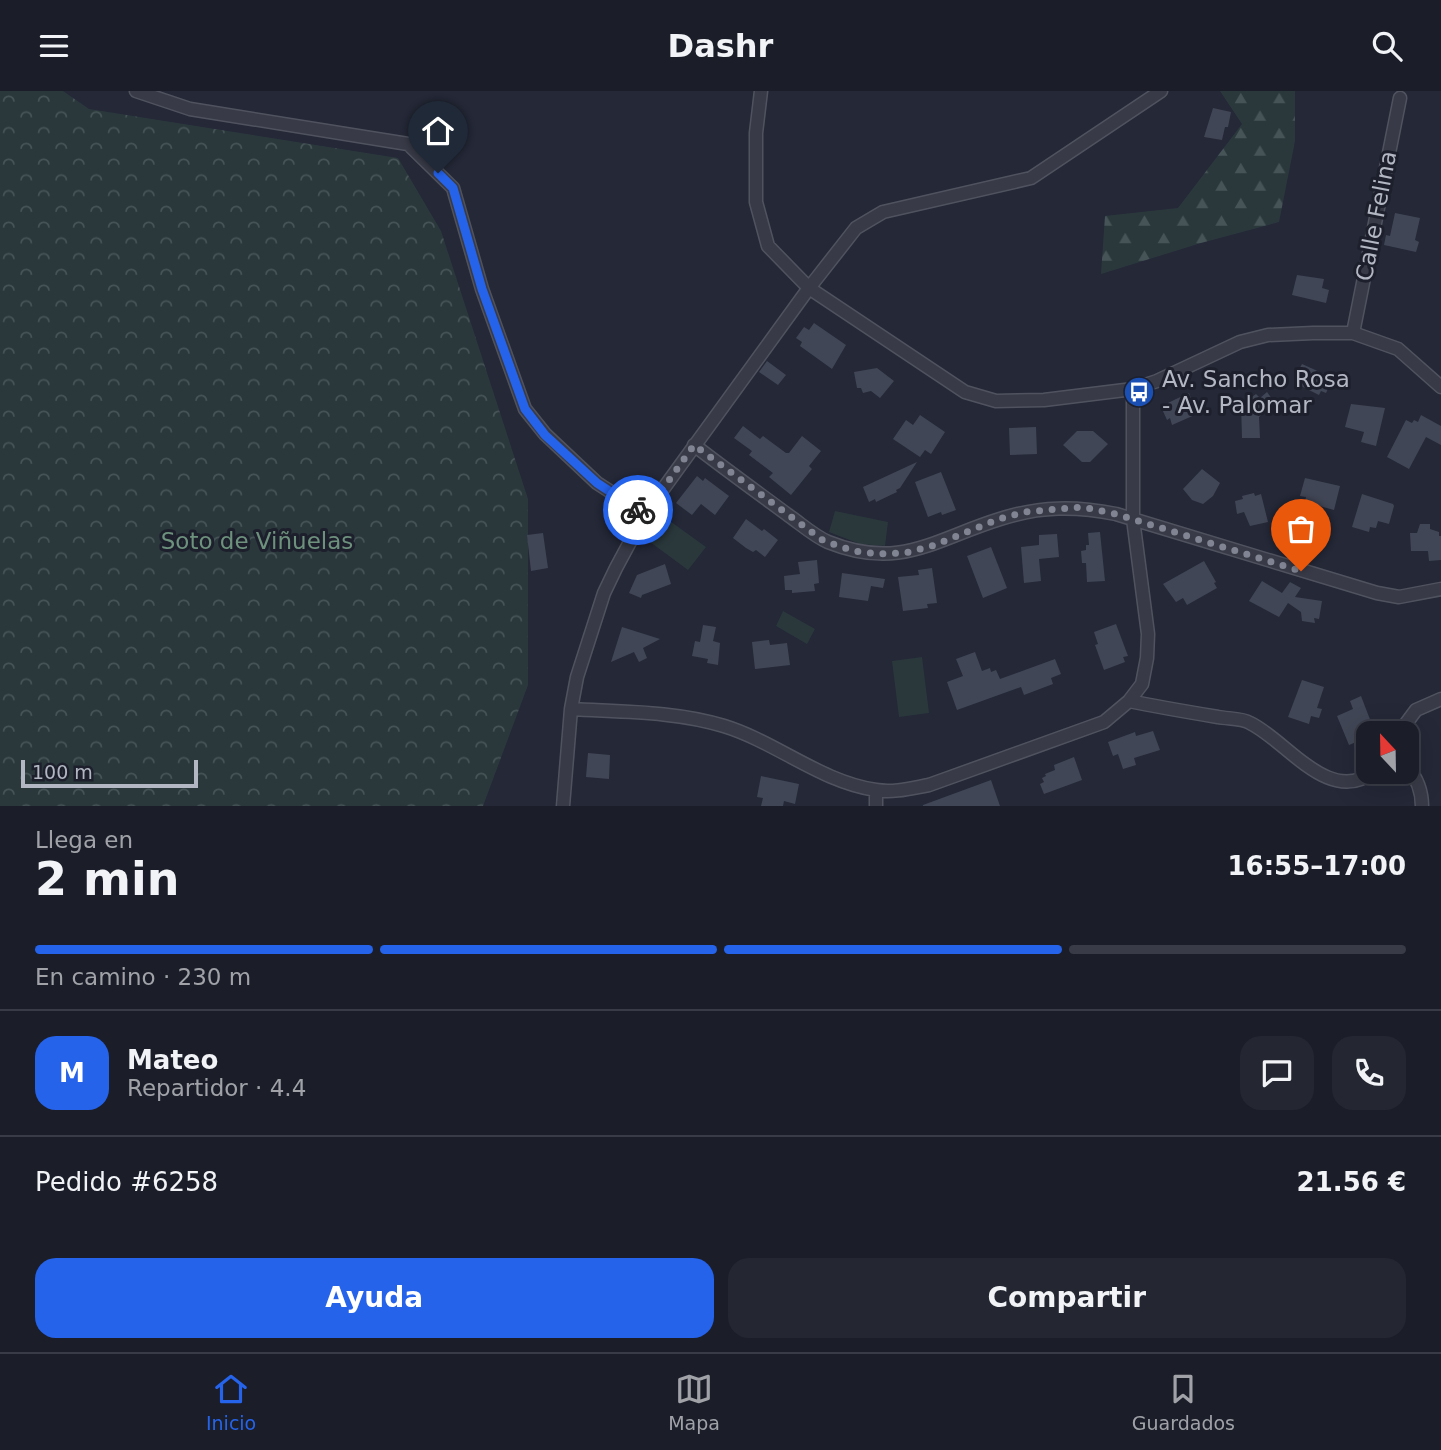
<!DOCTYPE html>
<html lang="es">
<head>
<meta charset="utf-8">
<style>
	:root { --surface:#1b1e29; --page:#242731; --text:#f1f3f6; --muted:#a0a2a8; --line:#393c46; --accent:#2563eb }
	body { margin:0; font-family:"DejaVu Sans",sans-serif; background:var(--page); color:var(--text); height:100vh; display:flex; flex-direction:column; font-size:26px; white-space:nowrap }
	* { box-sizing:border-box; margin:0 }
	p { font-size:23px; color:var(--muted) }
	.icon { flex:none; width:38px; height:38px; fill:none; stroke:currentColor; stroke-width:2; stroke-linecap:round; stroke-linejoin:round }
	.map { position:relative; height:715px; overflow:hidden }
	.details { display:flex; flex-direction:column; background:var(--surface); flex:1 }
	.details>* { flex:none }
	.needle { width:46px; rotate:338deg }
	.controls { position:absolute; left:1356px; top:630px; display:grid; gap:14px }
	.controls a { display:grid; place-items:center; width:63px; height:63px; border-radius:14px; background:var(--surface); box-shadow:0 7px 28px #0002,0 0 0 2px var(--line); font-size:35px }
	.scale { position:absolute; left:21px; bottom:18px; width:177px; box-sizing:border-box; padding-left:7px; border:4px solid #b3b6c3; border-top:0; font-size:19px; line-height:24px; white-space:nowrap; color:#b3b6c3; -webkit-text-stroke:5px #1d202c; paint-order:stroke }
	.pin { position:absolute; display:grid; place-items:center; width:60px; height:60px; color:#fff; margin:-72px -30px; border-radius:50% 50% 50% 0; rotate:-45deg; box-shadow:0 0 7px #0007 }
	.pin .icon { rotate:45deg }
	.courier { position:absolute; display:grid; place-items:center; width:70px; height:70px; margin:-35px; border:5px solid #2563eb; border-radius:50%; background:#fff; color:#222; box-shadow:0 2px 9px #0007 }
	.head em { font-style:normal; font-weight:700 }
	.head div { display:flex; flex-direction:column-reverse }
	.head { display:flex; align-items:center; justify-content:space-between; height:119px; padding:0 35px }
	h1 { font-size:46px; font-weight:700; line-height:52px }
	.bar { display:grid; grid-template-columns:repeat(4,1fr); gap:10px 7px; align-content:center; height:84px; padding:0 35px }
	.bar i { height:9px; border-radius:5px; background:var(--line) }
	.bar .selected { background:var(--accent) }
	.bar p { grid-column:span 4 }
	.line { display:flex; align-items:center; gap:18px; padding:0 35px; border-top:2px solid var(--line) }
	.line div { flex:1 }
	.round { display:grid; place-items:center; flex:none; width:74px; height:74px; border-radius:21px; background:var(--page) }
	.primary-button { display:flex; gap:14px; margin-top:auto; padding:14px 35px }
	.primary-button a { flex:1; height:80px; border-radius:21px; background:var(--accent); color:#fff; font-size:28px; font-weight:700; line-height:80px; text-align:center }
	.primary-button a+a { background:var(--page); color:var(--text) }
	header { display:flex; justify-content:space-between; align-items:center; height:91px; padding:0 35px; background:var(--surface); font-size:32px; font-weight:700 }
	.dock { display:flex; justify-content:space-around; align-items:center; height:98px; border-top:2px solid var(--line); background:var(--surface); font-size:19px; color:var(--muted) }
	.dock a { display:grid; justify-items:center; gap:4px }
	.dock .selected { color:var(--accent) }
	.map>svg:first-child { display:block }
</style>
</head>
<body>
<header><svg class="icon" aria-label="menu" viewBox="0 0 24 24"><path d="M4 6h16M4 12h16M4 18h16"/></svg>Dashr<svg class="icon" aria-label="search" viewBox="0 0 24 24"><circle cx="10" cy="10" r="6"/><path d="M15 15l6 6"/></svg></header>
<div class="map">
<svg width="1441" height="715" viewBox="0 0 1441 715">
	<defs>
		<pattern id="forest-firs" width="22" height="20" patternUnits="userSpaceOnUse" patternTransform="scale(1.75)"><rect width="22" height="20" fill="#2a383c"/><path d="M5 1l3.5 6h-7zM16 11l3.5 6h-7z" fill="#465357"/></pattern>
		<pattern id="park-crowns" width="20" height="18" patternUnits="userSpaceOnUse" patternTransform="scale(1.75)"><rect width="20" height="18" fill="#2a383c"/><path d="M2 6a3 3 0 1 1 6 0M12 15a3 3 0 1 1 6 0" fill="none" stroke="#465357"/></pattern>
	</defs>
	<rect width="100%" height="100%" fill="#242837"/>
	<path fill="#2a383c" d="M656,420L706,456L688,479L642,445Z
		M835,420L888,431L885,455L860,453L829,441Z
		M783,520L815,538L807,553L776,535Z
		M922,566L929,622L899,626L892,570Z"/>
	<path fill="url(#forest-firs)" d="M1220,0H1295V50L1279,131L1201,152L1101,183L1105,125L1178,117L1242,33Z"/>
	<path fill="url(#park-crowns)" d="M0,0H63L89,18L398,67L441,140L528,408V594L483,715H0Z"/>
	<path fill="#414656" d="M1213,17L1231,21L1228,36H1225L1222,49L1204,46Z
		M1395,122L1420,127L1415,149L1419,151L1416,161L1384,154L1386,144L1390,145Z
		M1297,184L1324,188L1322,197L1329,199L1326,212L1292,204Z
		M814,232L846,254L832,278L800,255L802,251L796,247L804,236L809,239Z
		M767,270L786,284L778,294L759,281Z
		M1302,273L1333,287L1326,302L1321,300L1319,304L1301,295L1303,290L1295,286Z
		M877,277L894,290L880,307L871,300L863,302L861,297H857L854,281Z
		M1267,301L1275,312L1259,326L1260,347H1242L1241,314L1256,303L1260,307Z
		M1189,302L1197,323L1172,334L1170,327L1167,329L1162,318L1169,315L1168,312L1174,309Z
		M1351,313L1385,317L1376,355L1361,351L1364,341L1345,336Z
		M920,324L945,341L931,363L925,359L920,366L893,348L906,329L913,334Z
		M1421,324L1441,335V354L1426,346L1409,378L1387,366L1406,329L1412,332L1414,329L1418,331Z
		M743,335L760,348L763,345L786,362H789L802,345L821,360L809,375L812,378L791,404L769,386L773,382L749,364L752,360L734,347Z
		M1036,336L1037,363L1010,364L1009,337Z
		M1077,340H1093L1108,353L1090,371H1082L1063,354Z
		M917,371L900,397L896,399L897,401L876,411L875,408L869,411L863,396Z
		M1202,378L1220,392L1213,405L1203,413L1192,409L1183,398Z
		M941,381L956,419L942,424L941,421L928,426L915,391Z
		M697,385L703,390L705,387L729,405L715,424L701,413L692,424L676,412Z
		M1305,387L1340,395L1334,419L1305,411L1306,406L1300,405Z
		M1254,402L1255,405L1261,403L1268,431L1250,435L1244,421L1237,423L1235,410L1243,408L1242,405Z
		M1362,403L1393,413L1394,415L1389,433L1378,430L1376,437L1370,436L1369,441L1352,436Z
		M746,428L762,440L764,438L778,449L765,466L756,459L753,461L746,457L733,447Z
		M1420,433H1430V438L1439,441V445H1441V469L1429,470L1428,460H1411L1410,442H1417Z
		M1100,441L1105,490L1087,491L1086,472H1082L1081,460L1086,459V454H1089L1088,442Z
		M543,442L548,477L531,480L527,444Z
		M1057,443L1059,466L1039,468L1041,490L1024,492L1021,456L1039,454V444Z
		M991,456L1007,497L983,507L967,465Z
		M817,469L819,492L814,493L815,500L792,502V499H785L784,485L800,483L798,471Z
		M1204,470L1216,491L1214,492L1217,497L1187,514L1183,507L1176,511L1163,493Z
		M665,473L671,493L642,504L641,507L629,502L637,484Z
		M932,477L937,512L927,513L928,517L903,520L898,486L919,484L918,479Z
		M842,482L885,488L883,497L871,495L868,510L839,506Z
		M1262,490L1282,502L1290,491L1301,497L1295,506L1322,510L1319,528L1314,527L1315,532L1302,530L1301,521L1288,512L1279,526L1249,510Z
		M1116,533L1128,565L1123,566L1125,571L1104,579L1095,554L1098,553L1094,541Z
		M703,534L716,536L713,550L720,552L718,574L707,572L708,568L692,565L695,550L700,551Z
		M622,536L660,548L643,557L647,567L639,571L634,561L611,571Z
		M769,549L770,554L787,552L790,574L755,578L752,551Z
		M975,561L982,580L990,577L991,581L996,579L1000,588L1055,568L1061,583L1051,587L1053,593L1024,604L1021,596L957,619L947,591L963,585L956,568Z
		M1302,589L1324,596L1317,617L1322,618L1319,627L1311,625L1309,633L1288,626Z
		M1361,605L1371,631L1364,634L1368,646L1349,654L1337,625L1353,618L1350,610Z
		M1153,640L1160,659L1134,667L1136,674L1123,678L1118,663L1113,665L1108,651L1135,641L1136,645Z
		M588,662L610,664L609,688L586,686Z
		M1074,666L1082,689L1044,703L1040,693L1044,691L1042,687L1046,685L1045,683L1055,679L1054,674Z
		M761,685L799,693L795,713L784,710L783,715H761L763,707L757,706Z
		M991,689L1000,715H923V714Z"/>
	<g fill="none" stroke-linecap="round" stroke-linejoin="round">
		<g stroke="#50535f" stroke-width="15">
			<path id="minor" d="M136,0L190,18L408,53L453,97L482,198L525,318L545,343L597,392L645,423
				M761,0L756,42V111L768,155L809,197L965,301L996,310L1044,309L1133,298L1157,290L1240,251L1268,244L1313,242H1353L1398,258L1441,296
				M1353,242L1400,7
				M694,354C725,378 757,401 788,424C801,433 814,445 828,451C900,480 935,448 1000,428C1040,415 1076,415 1116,423L1377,502L1399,506L1441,498
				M1129,610C1158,616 1188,621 1218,626C1228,628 1242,627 1250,632C1286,649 1329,715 1373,681
				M571,618C621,621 675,620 724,635C776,651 821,691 876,699C894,702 912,697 929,694L1104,631L1129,610L1142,593L1147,567L1148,543L1133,428V298
				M1399,642L1416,619L1441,608
				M1407,675C1417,687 1422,699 1422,715
				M563,715L571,618L577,586L604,502L616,477L645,423L809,197L856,137L883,121L1031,87L1161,0
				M876,715V699"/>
		</g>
		<use href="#minor" stroke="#383b47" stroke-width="12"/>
	</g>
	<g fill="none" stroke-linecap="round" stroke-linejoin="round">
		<path stroke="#818492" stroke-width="7" stroke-dasharray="0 12.6" d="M638,419L645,423L694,354L824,450L854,460L878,463L905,462L932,455L999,428L1025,421L1082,416L1116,423L1301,480"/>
		<path stroke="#2563eb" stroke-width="9" d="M438,82L453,97L482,198L525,318L545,344L597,392L638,419"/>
	</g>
	<defs>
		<g id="bus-disc" transform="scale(1.575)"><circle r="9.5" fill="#1a4fb4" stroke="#1d202c"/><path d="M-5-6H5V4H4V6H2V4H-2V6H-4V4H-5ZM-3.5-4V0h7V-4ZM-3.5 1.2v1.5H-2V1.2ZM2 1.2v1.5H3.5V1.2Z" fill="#fff"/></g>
	</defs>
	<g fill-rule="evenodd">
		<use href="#bus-disc" x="1139" y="301"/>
	</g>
	<g text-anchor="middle" stroke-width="6" stroke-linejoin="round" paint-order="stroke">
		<g font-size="23" fill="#b3b6c3" stroke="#1d202c">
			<text transform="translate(1376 125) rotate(-79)" y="8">Calle Felina</text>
		</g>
		<g font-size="23" fill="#b3b6c3" stroke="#1d202c" text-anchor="start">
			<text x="1162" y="296">Av. Sancho Rosa<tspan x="1162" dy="26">- Av. Palomar</tspan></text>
		</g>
		<g font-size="23" fill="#6d917d" stroke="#1d202c">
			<text x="257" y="458">Soto de Viñuelas</text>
		</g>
	</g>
</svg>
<div class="controls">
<a><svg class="needle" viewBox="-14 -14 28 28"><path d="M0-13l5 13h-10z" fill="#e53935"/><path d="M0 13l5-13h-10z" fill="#a0a2a8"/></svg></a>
</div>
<div class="scale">100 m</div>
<div class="pin" style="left:1301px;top:480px;background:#ea580c"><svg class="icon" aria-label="bag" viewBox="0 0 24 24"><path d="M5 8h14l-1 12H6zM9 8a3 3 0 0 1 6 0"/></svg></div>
<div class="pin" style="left:438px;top:82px;background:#1f2937"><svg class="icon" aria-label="home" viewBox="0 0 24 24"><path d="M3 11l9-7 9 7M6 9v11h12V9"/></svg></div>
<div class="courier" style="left:638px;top:419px"><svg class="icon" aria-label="bike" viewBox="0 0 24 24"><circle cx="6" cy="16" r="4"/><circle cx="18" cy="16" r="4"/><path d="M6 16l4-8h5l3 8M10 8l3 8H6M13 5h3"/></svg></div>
</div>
<section class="details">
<div class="head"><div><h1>2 min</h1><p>Llega en</p></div><em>16:55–17:00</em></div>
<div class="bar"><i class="selected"></i><i class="selected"></i><i class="selected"></i><i></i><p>En camino · 230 m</p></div>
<div class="line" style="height:126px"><b class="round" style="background:var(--accent);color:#fff">M</b><div><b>Mateo</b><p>Repartidor · 4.4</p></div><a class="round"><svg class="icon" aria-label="chat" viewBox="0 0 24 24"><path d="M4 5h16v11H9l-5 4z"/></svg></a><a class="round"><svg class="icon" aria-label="phone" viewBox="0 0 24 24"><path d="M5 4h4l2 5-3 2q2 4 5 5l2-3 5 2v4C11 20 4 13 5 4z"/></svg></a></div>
<div class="line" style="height:91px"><div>Pedido #6258</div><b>21.56 €</b></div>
<div class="primary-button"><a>Ayuda</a><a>Compartir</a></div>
</section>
<nav class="dock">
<a class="selected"><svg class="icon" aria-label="home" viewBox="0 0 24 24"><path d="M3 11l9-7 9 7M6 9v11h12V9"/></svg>Inicio</a>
<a><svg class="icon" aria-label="map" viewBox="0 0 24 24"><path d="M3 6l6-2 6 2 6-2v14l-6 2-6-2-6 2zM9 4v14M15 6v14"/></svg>Mapa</a>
<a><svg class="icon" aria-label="saved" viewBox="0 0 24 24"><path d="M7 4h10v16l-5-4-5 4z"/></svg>Guardados</a>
</nav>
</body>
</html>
